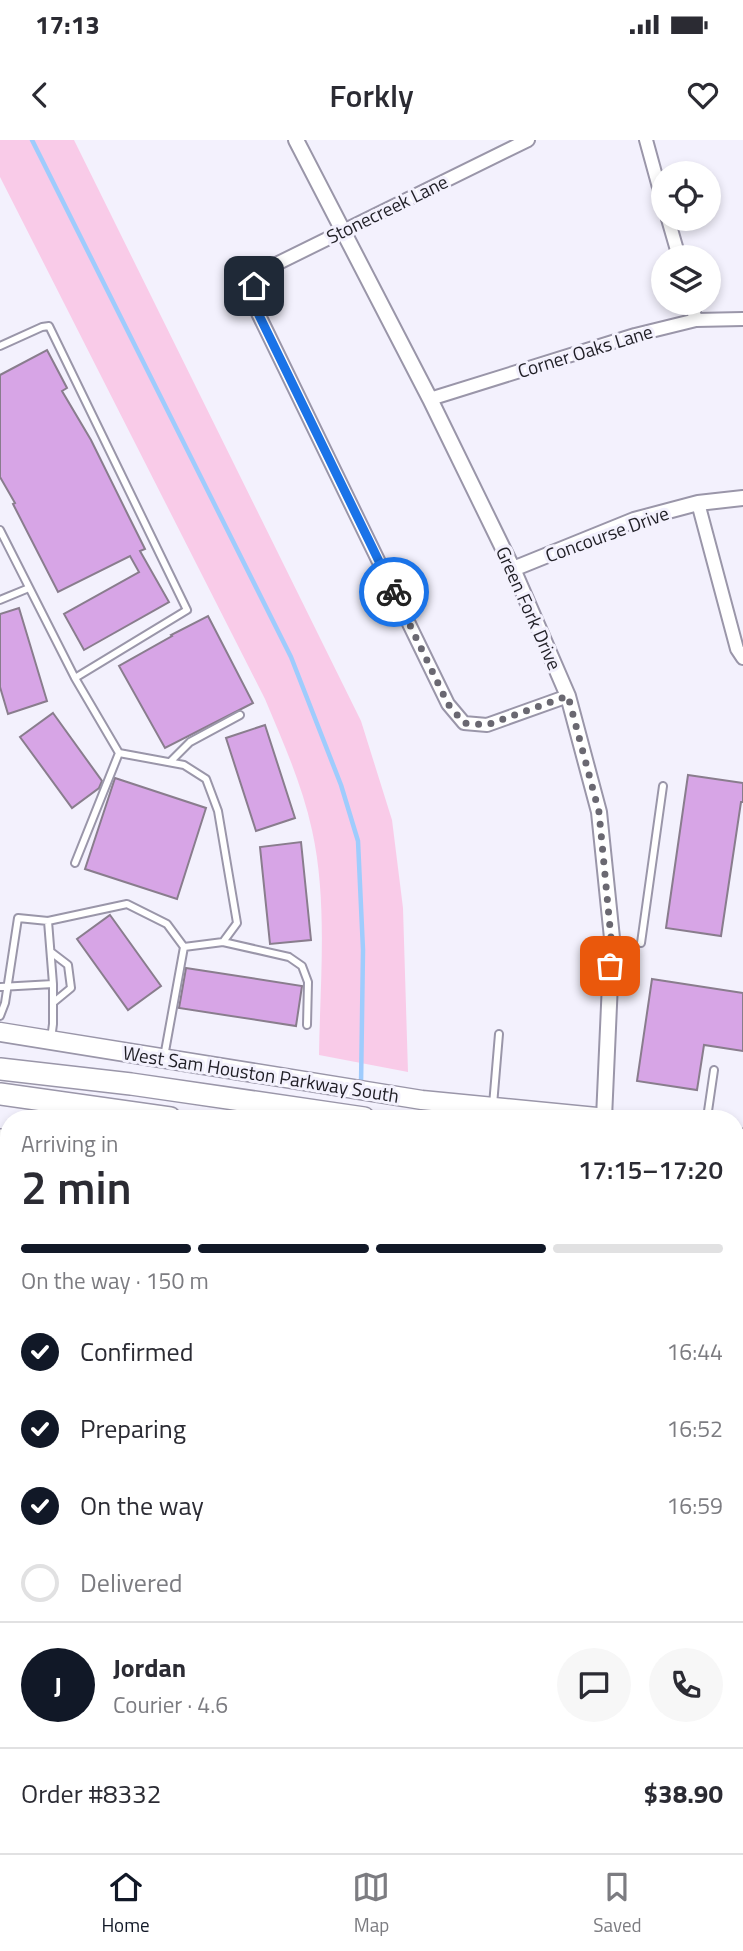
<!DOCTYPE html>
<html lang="en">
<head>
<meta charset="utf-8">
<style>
	:root { --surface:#fff; --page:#f7f7f7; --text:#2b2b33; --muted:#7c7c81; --line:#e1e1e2; --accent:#111827 }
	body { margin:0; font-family:"Titillium Web",sans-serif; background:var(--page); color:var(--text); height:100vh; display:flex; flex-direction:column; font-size:26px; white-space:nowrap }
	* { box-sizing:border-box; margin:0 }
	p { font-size:23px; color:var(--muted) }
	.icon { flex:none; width:38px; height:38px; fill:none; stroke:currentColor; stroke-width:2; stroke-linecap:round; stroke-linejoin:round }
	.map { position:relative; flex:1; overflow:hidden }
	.sheet { position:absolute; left:0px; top:970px; width:744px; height:744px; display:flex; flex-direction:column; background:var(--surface); border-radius:28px 28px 0 0; box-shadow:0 4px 10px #0003 }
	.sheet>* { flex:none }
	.fabs { position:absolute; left:651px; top:21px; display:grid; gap:14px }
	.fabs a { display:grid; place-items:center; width:70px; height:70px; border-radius:50%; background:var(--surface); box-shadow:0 4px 10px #0003; font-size:35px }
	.pin { position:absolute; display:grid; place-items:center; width:60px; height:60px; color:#fff; margin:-30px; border-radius:14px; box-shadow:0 4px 10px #0006 }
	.courier { position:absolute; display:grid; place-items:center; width:70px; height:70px; margin:-35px; border:5px solid #1a73e8; border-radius:50%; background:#fff; color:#222; box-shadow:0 2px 9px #0007 }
	.head em { font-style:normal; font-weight:600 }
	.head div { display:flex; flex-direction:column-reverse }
	.head { display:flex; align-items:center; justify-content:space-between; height:119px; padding:0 21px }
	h1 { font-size:46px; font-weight:600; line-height:52px }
	.bar { display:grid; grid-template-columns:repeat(4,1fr); gap:10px 7px; align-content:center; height:84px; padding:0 21px }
	.bar i { height:9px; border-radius:5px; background:var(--line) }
	.bar .on { background:var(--accent) }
	.bar p { grid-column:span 4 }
	.line { display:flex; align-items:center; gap:18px; padding:0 21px; border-top:2px solid var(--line) }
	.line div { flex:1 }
	.round { display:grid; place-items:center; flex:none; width:74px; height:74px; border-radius:37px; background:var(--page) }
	ol { padding:0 21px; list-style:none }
	li { display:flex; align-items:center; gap:21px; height:77px }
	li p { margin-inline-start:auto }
	li .icon { padding:7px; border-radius:50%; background:var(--accent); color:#fff; stroke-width:4 }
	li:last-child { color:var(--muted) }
	li i { width:38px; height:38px; border:4px solid var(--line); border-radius:50% }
	.status { display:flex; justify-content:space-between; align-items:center; height:49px; padding:0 35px; background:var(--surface); direction:ltr }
	.status svg { height:19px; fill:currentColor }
	header { display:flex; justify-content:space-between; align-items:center; height:91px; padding:0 21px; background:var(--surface); font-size:32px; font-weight:600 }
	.menu { display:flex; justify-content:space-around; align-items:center; height:98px; border-top:2px solid var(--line); background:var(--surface); font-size:19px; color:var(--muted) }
	.menu a { display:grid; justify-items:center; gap:4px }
	.menu .on { color:var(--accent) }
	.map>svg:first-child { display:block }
</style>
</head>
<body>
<div class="status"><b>17:13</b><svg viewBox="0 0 49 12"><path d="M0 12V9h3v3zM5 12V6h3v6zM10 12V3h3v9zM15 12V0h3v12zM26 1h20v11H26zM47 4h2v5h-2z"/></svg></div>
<header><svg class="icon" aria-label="back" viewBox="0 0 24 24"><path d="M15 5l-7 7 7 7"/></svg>Forkly<svg class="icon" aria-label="heart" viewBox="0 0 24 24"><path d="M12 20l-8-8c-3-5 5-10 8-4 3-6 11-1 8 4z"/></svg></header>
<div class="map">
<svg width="743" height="1713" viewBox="0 0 743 1713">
	<rect width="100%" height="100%" fill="#f3f1fd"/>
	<path fill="#f9cbe8" d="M0,0H74L361,581L392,680L403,768L408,932L319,915C320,842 328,762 312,690C302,644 283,602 265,559L0,37Z"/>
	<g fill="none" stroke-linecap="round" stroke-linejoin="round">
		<path stroke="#9fccfd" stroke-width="4.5" d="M32,0L291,517L341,645L358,701L363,810L361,946
			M361,1713V1704"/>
	</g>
	<path fill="#d7a5e6" stroke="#897d8d" stroke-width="2" d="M47,210L67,248L62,251L91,300L129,377L145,409L140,411L169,462L84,510L64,474L139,432L130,416L58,452L13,364L15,363L0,337V235Z
		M19,468L47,561L8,574L0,547V474Z
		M208,476L253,563L165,608L119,526L172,496L171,495Z
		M53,573L102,641L99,648L72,668L20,597Z
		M265,585L295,678L256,691L226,598Z
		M688,635L743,643V662H741L721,796L666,788Z
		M115,638L206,668L177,759L85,729Z
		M301,702L311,800L270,804L260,707Z
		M110,775L161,846L128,870L77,799Z
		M186,828L302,846L296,886L179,868Z
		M652,839L743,853V911L704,905L697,950L637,941Z"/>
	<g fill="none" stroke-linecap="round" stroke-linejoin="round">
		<g stroke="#9a96a9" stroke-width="10">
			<path id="service" d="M0,206L42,187L49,186L187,470L75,538
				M0,390L75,538L119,613L184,625L206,639L218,671L237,783L223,802L184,807L167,784L127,764L48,781L53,844L0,847
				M0,460L29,448
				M170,622L190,602L240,575
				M75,723L119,613
				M223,802L289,817L302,826L308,842L307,885
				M641,803L663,646
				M51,812L68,825L71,848L54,862
				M0,876L5,863L18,778L48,781
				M51,899L53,884V844
				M164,917L184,807
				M493,965L499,894
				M707,978L714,930
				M0,1163L2,1159L9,1157
				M735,1211L743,1212
				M735,1309L743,1310
				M0,1516H9
				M735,1520L743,1521
				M0,1550H9
				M0,1685L9,1676"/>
		</g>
		<g stroke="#9a96a9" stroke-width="16">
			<path id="minor" d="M528,0L264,130L254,146V165L448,564L464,583L487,585L568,556
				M646,0L663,62
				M668,79L679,117
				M691,163L696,180
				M430,259L635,195L696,180L743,179
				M698,363L737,509L743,518"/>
		</g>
		<g stroke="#9a96a9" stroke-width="18">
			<path id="tertiary" d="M296,0L430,259L513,429L568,556L599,672L612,798L604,978
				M513,429L634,380L698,363L743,358"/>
		</g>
		<g stroke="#9a96a9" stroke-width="21">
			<path id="secondary" d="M0,892L422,960L607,978
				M735,997L743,998
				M0,1061L9,1062
				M735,1159L743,1160"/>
		</g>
		<g stroke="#9a96a9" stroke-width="24">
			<path id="motorway" d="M0,929L131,944L364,978
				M0,954L170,978
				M0,1000L9,1001
				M735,1022L743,1023
				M0,1039L9,1041
				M735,1060L743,1062
				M735,1101L743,1102"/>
		</g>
		<use href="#service" stroke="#fff" stroke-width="6"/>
		<use href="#minor" stroke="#fff" stroke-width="12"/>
		<use href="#tertiary" stroke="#fff" stroke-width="14"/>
		<use href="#secondary" stroke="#fff" stroke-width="18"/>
		<use href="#motorway" stroke="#fff" stroke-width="21"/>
	</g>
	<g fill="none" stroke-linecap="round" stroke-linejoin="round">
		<path stroke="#6a6871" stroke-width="7" stroke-dasharray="0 12.6" d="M394,452L448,564L464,583L487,585L568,556L599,672L611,798L610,826"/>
		<path stroke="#1a73e8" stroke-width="9" d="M254,146V165L394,452"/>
	</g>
	<g text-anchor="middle" stroke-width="6" stroke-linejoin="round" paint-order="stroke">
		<g font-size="19" fill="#201f26" stroke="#f3f1fd">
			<text transform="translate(387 69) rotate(-26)" y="7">Stonecreek Lane</text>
			<text transform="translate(585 211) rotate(-17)" y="7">Corner Oaks Lane</text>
			<text transform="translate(607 394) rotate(-20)" y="7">Concourse Drive</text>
			<text transform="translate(529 468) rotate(66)" y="7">Green Fork Drive</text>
			<text transform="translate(261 934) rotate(9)" y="7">West Sam Houston Parkway South</text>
		</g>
	</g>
</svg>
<div class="fabs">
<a><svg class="icon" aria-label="locate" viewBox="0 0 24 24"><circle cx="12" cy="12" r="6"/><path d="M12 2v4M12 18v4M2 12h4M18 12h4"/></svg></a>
<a><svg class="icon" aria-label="layers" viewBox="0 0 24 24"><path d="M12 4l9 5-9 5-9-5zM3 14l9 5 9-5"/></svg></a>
</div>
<div class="pin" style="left:610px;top:826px;background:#ea580c"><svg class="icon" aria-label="bag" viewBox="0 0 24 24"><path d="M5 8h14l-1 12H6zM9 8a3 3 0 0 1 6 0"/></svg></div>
<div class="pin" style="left:254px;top:146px;background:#1f2937"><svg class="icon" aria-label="home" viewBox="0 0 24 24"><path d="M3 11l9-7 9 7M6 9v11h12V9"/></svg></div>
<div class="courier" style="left:394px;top:452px"><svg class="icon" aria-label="bike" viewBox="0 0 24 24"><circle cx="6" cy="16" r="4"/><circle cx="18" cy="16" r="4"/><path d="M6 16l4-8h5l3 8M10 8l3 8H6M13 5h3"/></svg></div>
<section class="sheet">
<div class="head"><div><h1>2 min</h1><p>Arriving in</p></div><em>17:15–17:20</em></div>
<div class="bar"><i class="on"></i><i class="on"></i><i class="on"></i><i></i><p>On the way · 150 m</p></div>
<ol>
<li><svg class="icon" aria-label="check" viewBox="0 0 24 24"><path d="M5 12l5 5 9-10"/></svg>Confirmed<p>16:44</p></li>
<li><svg class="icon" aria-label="check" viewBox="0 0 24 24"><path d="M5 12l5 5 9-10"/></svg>Preparing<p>16:52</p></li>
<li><svg class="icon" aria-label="check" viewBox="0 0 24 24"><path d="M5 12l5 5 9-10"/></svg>On the way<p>16:59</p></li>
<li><i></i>Delivered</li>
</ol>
<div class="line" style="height:126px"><b class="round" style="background:var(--accent);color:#fff">J</b><div><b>Jordan</b><p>Courier · 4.6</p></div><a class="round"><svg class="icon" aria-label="chat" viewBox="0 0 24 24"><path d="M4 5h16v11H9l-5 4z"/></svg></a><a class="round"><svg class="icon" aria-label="phone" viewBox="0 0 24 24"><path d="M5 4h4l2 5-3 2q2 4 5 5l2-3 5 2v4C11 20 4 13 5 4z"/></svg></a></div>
<div class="line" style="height:91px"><div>Order #8332</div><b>$38.90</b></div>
</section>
</div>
<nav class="menu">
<a class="on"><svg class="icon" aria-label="home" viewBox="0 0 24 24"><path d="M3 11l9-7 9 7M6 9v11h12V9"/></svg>Home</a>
<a><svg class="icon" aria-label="map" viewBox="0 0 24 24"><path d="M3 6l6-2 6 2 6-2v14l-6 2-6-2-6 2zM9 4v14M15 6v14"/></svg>Map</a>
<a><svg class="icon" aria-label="saved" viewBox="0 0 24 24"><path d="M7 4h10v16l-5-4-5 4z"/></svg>Saved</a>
</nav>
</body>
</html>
